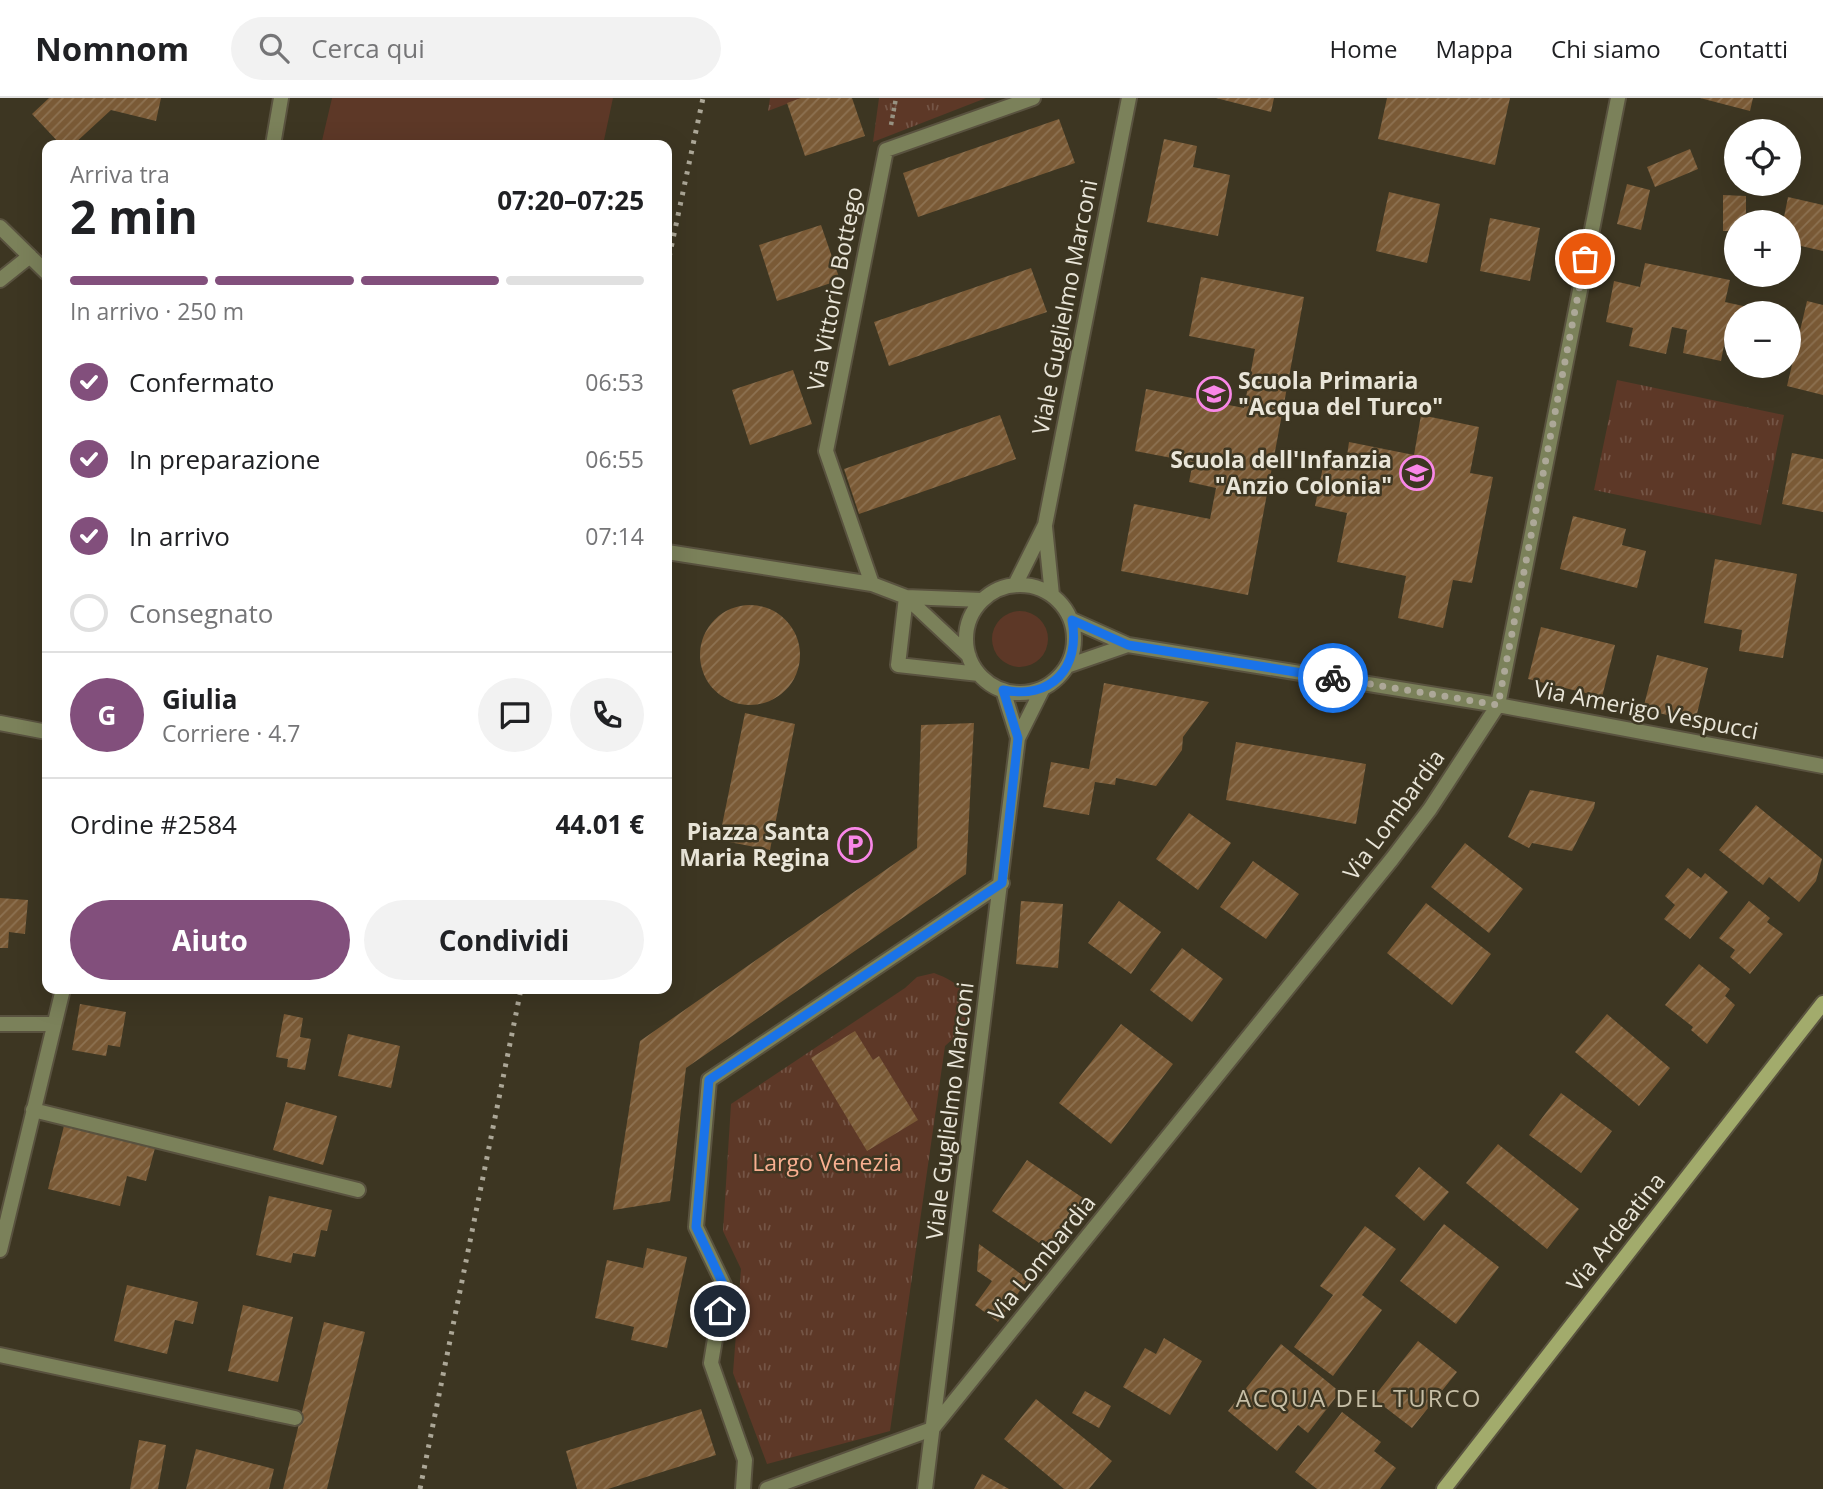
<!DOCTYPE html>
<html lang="it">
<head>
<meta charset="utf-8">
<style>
	:root { --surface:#fff; --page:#f2f2f2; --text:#202124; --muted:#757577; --line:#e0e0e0; --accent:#824f7c }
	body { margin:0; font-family:"Open Sans",sans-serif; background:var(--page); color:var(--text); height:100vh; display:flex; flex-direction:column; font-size:26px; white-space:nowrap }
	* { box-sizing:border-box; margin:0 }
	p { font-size:23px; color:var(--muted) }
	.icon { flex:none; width:38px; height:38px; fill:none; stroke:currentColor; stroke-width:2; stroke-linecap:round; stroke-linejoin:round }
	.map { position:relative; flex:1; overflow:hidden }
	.side { position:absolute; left:42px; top:42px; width:630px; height:854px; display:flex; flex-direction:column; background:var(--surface); border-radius:14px; box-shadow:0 7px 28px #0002 }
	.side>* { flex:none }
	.controls { position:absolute; left:1724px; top:21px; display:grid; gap:14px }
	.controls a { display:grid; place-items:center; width:77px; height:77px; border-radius:50%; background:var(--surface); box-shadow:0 7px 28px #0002; font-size:35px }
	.pin { position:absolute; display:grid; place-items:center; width:60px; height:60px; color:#fff; margin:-30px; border:4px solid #fff; border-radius:50%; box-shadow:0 2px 7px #0007 }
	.courier { position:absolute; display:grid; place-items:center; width:70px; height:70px; margin:-35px; border:5px solid #1a73e8; border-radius:50%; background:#fff; color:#222; box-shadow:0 2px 9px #0007 }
	.overview em { font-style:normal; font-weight:700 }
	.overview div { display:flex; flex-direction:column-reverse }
	.overview { display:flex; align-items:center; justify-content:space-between; height:119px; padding:0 28px }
	h1 { font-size:46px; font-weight:700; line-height:52px }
	.bar { display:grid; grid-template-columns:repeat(4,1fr); gap:10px 7px; align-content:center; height:84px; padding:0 28px }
	.bar i { height:9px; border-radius:5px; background:var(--line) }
	.bar .current { background:var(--accent) }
	.bar p { grid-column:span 4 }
	.line { display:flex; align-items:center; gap:18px; padding:0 28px; border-top:2px solid var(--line) }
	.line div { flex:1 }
	.round { display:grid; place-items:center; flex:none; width:74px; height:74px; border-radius:37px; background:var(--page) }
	ol { padding:0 28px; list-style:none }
	li { display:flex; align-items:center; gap:21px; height:77px }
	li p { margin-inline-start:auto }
	li .icon { padding:7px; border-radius:50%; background:var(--accent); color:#fff; stroke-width:4 }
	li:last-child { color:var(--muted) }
	li i { width:38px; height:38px; border:4px solid var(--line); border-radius:50% }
	.action { display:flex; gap:14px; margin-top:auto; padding:14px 28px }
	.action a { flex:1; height:80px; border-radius:42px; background:var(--accent); color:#fff; font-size:28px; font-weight:700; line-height:80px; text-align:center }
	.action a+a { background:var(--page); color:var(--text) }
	header { display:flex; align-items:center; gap:42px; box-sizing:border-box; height:98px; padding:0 35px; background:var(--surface); border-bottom:2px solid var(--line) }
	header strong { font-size:33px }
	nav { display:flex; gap:38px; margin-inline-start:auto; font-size:24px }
	.search { width:490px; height:63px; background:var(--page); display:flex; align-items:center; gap:18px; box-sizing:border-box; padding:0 24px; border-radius:38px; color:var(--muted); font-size:26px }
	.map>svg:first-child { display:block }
</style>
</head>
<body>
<header>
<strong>Nomnom</strong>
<div class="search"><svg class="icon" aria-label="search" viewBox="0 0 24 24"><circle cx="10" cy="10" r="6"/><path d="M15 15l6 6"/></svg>Cerca qui</div>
<nav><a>Home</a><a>Mappa</a><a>Chi siamo</a><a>Contatti</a></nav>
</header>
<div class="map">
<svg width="1823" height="1391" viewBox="0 0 1823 1391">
	<defs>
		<pattern id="park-tufts" width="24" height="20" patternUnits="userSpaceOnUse" patternTransform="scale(1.75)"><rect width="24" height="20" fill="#5d3827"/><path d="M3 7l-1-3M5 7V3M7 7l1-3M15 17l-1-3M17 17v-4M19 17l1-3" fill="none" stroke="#745546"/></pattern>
		<pattern id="building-hatch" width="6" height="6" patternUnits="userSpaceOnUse" patternTransform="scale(1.75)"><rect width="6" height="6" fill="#7a5a36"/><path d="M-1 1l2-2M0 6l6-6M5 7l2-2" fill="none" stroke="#8d7252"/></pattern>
	</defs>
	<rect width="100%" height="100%" fill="#3d3622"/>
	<path fill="#5d3827" d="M332,0H613L603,47H321Z
		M992 541a28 28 0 1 1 56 0a28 28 0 1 1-56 0Z"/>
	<path fill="url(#park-tufts)" d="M770,0H802L768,13Z
		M879,0H986L873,44Z
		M1617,282L1784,317L1761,427L1594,392Z
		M934,875C964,886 967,896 968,927L945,948L890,1333L767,1366L733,1275L741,1171L723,1133L731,1006L905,890L917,879Z"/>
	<path fill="url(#building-hatch)" d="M49,0H161L156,23L111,12L73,47H61L32,16Z
		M801,0H852L865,38L805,58L787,5Z
		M1216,0H1274L1271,14Z
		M1387,0H1510L1495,67L1378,41Z
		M1700,0H1753L1750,13Z
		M1059,21L1075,65L918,119L903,75Z
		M1164,41L1197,48L1193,69L1230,77L1218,138L1147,124Z
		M1690,51L1698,71L1655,89L1647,69Z
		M1627,86L1650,92L1641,132L1617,126Z
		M1389,94L1440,106L1427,165L1376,153Z
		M1723,97L1746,98V124H1736V133H1723Z
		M1788,99L1823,107V153L1788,145V124H1783Z
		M1490,120L1540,130L1530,183L1480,173Z
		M821,127L840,182L777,203L759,147Z
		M1645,165L1730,182L1725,204L1766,213L1765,215H1736V245L1725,242L1721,263L1683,255L1687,232L1672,229L1666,256L1629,248L1633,230L1606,224L1614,183L1640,189Z
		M1031,170L1047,214L889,268L874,224Z
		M1201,179L1304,199L1248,497L1121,473L1134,406L1210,421L1216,390L1189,384L1193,364L1135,353L1146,291L1244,310L1255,251L1189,238Z
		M1807,203L1823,207V297L1787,288Z
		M793,272L812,326L750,347L732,292Z
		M1000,317L1016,361L859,416L844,371Z
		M1421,317L1479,329L1470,375L1493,379L1472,485L1453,482L1443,530L1398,520L1406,478L1337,464L1347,415L1315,408L1326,354L1347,358L1349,344L1414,357Z
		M1792,355L1823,361V414L1782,406Z
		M1573,418L1626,431L1622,447L1646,453L1637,490L1560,471Z
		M1715,461L1797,476L1783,560L1739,553L1742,532L1704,525Z
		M700 557a50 50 0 1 1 100 0a50 50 0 1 1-100 0Z
		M1541,529L1615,547L1602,599L1528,581Z
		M1657,557L1708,570L1695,624L1643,611Z
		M1104,585L1209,604L1183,639L1182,652L1156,688L1116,680L1115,687L1095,684L1089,717L1043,709L1051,664L1089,671Z
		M745,615L795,626L770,752L719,742Z
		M974,625L966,776L686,970L670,1103L613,1112L640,943L917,750L921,627Z
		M1236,644L1366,666L1356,726L1226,702Z
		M1530,692L1595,704L1594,710L1572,753L1532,745L1529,750L1508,739Z
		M1756,707L1822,761L1816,783L1799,804L1769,779L1763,787L1719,752Z
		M1189,715L1231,745L1198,792L1156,761Z
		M1465,745L1523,791L1489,835L1431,789Z
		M1253,763L1299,796L1266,841L1220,809Z
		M1688,770L1701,780L1705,775L1728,794L1690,841L1664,821L1675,807L1665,798Z
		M0,800L28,802L25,836L9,834L8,850H0Z
		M1021,803L1063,806L1058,870L1016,866Z
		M1119,803L1161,834L1131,876L1088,845Z
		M1749,803L1770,820L1767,824L1783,836L1750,876L1730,859L1735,852L1719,840Z
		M1426,805L1491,856L1452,907L1387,855Z
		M1182,850L1223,881L1192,924L1150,892Z
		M1699,866L1730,891L1725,898L1735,907L1707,946L1691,932L1693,929L1665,907Z
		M80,906L126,914L120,949L108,947L106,958L72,952Z
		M284,916L303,920L300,939L311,941L305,972L287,969L288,961L276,959Z
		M1607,916L1670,970L1639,1008L1575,954Z
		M1121,926L1173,966L1111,1046L1059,1005Z
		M855,933L873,962L879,958L918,1022L867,1053L811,960Z
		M348,936L400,948L391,990L338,978Z
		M1561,995L1612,1033L1581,1075L1529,1037Z
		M286,1004L337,1018L323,1067L273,1052Z
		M64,1028L155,1050L146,1083L127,1078L120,1108L48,1091Z
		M1498,1046L1579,1111L1547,1151L1466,1085Z
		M1027,1062L1083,1100L1048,1151L992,1113Z
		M1419,1069L1449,1094L1424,1123L1395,1098Z
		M269,1098L332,1112L327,1133L321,1132L315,1159L293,1155L291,1165L256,1157Z
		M1444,1126L1499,1169L1456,1226L1400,1183Z
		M1365,1128L1396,1151L1362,1197L1382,1212L1333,1278L1294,1249L1333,1197L1320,1188Z
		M979,1146L1028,1181L998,1224L975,1207L992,1183L977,1173Z
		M647,1150L687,1159L667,1250L631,1242L634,1229L595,1220L607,1162L643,1170Z
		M127,1187L198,1204L193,1226L175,1222L167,1256L114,1243Z
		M243,1207L293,1219L278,1284L228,1273Z
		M324,1224L365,1234L327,1391H283Z
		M1164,1240L1202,1263L1170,1317L1123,1289L1145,1250L1156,1256Z
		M1418,1243L1457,1274L1412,1330L1373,1300Z
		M1281,1246L1340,1294L1308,1335L1298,1327L1277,1353L1228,1313Z
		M1085,1293L1111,1308L1099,1330L1072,1315Z
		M1036,1301L1112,1363L1089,1391H1064L1004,1341Z
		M701,1311L716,1357L608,1391H577L566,1353Z
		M1342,1314L1381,1344L1374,1353L1396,1370L1380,1391H1317L1295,1374Z
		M139,1342L166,1347L158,1391H130Z
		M196,1351L274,1371L269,1391H186Z
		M982,1376L1009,1391H974Z"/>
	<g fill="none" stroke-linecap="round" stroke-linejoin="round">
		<g stroke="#59523f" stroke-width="18">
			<path id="minor" d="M273,47L281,0
				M0,129L47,175
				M0,182L30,158
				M1045,429L1052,497
				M667,454L872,486L906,499L898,567L979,576
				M872,486L826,353L886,52L1033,0
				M966 541a54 54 0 1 1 108 0a54 54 0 1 1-108 0Z
				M1015,487L1045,427L1129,0
				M1072,522L1128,547L1498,607L1823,668
				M969,558L906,499L982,502
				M1067,568L1128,547
				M1003,592L1018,640
				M0,625L47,634
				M0,926H54
				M33,1012L358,1092
				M0,1152L63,891
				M0,1257L295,1320
				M743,1391L745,1362L711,1265L724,1187L696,1129L709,982L1002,785
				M767,1391L932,1331L1392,761L1430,711L1498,607L1618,0
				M925,1391L1018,640L1043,590"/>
		</g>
		<g stroke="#59523f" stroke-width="18">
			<path id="secondary" d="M1444,1391L1823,905"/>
		</g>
		<path stroke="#979282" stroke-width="4.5" stroke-dasharray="3.5 3.5" stroke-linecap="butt" d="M891,27L896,0"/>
		<use href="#minor" stroke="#7b815a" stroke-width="14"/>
		<use href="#secondary" stroke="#a2ab6c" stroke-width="14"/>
		<path stroke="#aca797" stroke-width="5" stroke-dasharray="3.5 7" stroke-linecap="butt" d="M667,169L703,0
			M420,1391L521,891"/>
	</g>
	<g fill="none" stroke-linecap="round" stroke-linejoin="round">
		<path stroke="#ada898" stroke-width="7" stroke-dasharray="0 12.6" d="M1333,580L1498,607L1585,161"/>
		<path stroke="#1a73e8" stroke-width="9" d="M720,1213L724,1188L696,1129L709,982L1002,785L1018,640L1003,592C1051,602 1081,570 1072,522L1128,547L1333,580"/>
	</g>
	<defs>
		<g id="school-ring" transform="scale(1.75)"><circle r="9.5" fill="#3d3622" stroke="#f987e8" stroke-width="1.5"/><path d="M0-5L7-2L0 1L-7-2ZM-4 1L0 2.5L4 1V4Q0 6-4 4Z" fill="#f987e8"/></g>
		<g id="parking-ring" transform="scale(1.75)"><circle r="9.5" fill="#3d3622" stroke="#f987e8" stroke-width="1.5"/><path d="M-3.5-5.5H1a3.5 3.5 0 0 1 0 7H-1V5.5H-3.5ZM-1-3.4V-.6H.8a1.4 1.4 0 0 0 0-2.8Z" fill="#f987e8"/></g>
	</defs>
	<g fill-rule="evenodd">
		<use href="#school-ring" x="1214" y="296"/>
		<use href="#school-ring" x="1417" y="375"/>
		<use href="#parking-ring" x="855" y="747"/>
	</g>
	<g text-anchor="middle" stroke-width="5" stroke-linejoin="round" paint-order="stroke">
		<g font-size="23" fill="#e9e5d8" stroke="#3d3622">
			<text transform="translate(835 191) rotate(-79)" y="8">Via Vittorio Bottego</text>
			<text transform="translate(1065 209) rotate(-79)" y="8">Viale Guglielmo Marconi</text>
			<text transform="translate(1646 612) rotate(11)" y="8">Via Amerigo Vespucci</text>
			<text transform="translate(1394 717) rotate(-54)" y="8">Via Lombardia</text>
			<text transform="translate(950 1013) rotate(-83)" y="8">Viale Guglielmo Marconi</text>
			<text transform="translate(1616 1134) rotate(-52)" y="8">Via Ardeatina</text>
			<text transform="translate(1042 1160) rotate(-51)" y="8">Via Lombardia</text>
		</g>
		<g font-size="23" font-weight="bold" fill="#e9e5d8" stroke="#3d3622" text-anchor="end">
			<text x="1238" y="291" text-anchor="start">Scuola Primaria<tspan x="1238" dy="26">"Acqua del Turco"</tspan></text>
			<text x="1392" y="370">Scuola dell'Infanzia<tspan x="1392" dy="26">"Anzio Colonia"</tspan></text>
			<text x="830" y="742">Piazza Santa<tspan x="830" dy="26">Maria Regina</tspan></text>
		</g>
		<g font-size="23" fill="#f8af90" stroke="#3d3622">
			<text x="827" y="1073">Largo Venezia</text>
		</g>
		<g font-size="24" letter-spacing="2" fill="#c6bea6" stroke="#3d3622">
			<text x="1359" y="1309">ACQUA DEL TURCO</text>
		</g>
	</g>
</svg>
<div class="controls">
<a><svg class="icon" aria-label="locate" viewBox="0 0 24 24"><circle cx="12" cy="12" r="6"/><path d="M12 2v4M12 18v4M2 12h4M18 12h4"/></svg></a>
<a>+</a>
<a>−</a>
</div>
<div class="pin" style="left:1585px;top:161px;background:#ea580c"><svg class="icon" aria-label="bag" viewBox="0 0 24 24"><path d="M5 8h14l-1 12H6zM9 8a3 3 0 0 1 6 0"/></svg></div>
<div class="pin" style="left:720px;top:1213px;background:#1f2937"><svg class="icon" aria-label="home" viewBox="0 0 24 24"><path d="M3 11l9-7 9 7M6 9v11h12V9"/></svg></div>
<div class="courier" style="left:1333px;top:580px"><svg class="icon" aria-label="bike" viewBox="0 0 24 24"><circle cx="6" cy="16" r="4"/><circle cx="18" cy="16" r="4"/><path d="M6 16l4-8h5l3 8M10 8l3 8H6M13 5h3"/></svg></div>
<section class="side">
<div class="overview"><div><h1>2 min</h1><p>Arriva tra</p></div><em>07:20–07:25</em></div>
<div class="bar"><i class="current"></i><i class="current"></i><i class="current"></i><i></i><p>In arrivo · 250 m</p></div>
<ol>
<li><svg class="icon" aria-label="check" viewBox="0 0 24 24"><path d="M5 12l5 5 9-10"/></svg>Confermato<p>06:53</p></li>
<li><svg class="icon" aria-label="check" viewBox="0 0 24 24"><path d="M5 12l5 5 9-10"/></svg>In preparazione<p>06:55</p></li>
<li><svg class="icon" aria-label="check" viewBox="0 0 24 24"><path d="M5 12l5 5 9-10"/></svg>In arrivo<p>07:14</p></li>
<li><i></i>Consegnato</li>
</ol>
<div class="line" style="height:126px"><b class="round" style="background:var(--accent);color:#fff">G</b><div><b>Giulia</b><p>Corriere · 4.7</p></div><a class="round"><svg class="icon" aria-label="chat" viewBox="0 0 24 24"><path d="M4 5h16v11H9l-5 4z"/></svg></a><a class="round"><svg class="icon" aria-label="phone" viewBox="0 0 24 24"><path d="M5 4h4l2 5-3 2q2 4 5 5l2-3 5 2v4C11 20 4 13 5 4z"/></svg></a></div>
<div class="line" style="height:91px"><div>Ordine #2584</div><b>44.01 €</b></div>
<div class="action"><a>Aiuto</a><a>Condividi</a></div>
</section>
</div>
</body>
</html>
